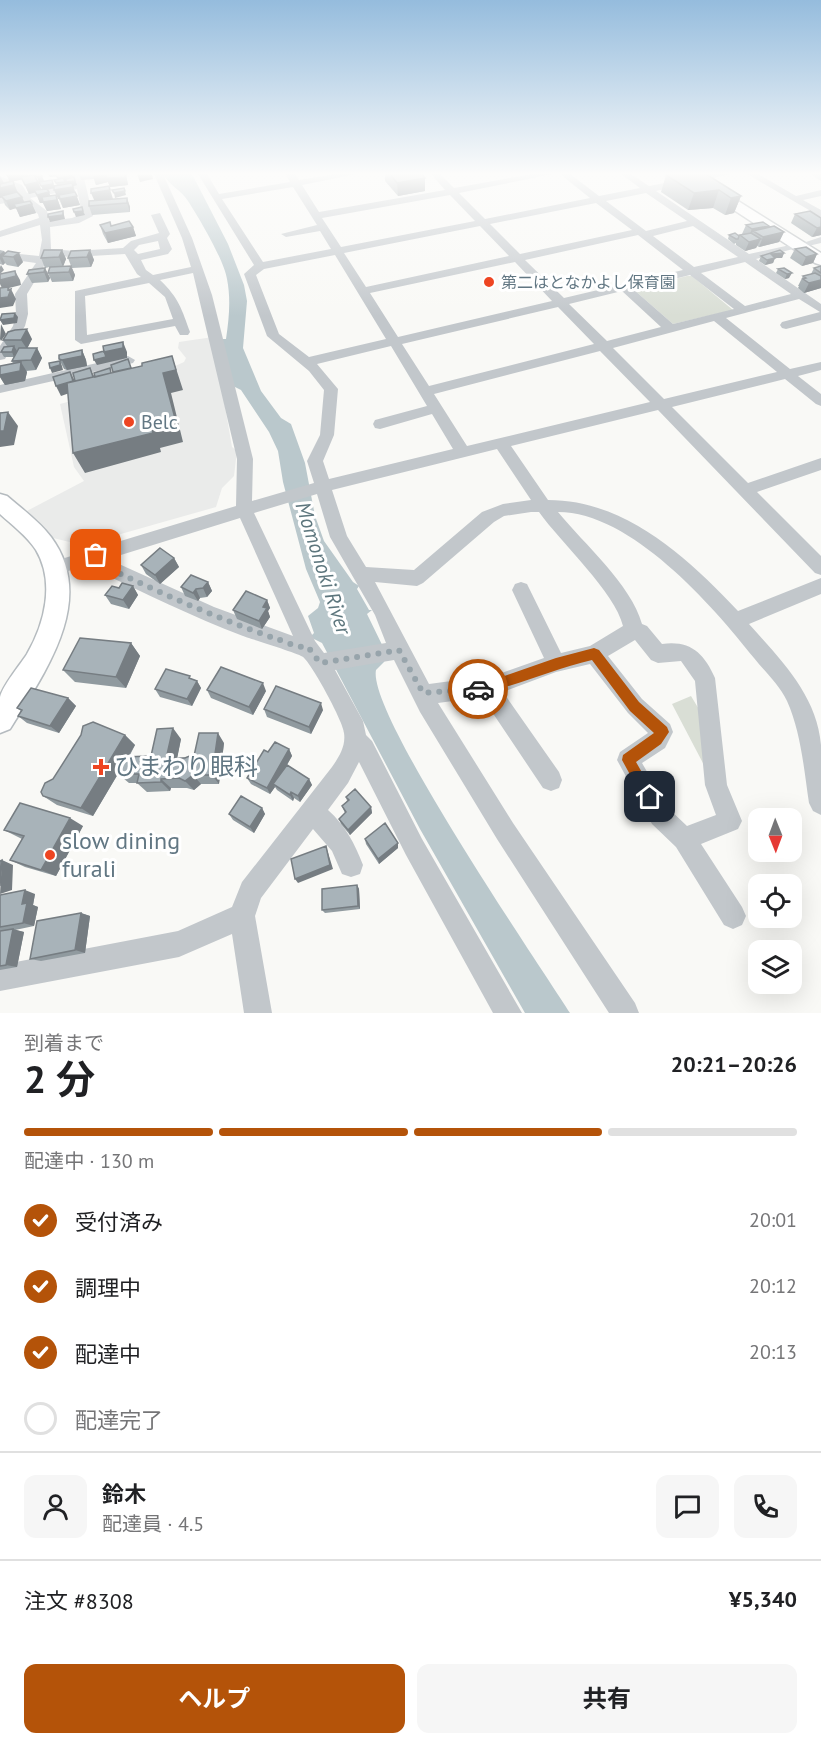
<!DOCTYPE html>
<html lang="ja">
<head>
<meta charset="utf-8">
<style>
	:root { --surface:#fff; --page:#f6f6f6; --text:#202124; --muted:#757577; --line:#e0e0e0; --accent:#b45309 }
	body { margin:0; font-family:"PT Sans","Noto Sans JP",sans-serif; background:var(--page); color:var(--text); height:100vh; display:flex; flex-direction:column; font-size:22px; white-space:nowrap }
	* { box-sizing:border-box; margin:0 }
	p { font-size:20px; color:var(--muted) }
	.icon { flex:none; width:33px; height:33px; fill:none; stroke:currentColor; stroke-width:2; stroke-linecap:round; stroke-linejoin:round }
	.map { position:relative; height:1013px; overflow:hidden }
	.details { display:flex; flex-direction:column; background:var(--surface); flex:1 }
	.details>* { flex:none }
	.needle { width:39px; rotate:179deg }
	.tools { position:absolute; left:748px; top:808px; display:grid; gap:12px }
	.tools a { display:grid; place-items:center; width:54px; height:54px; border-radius:12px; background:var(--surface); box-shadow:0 6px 24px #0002; font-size:30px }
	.pin { position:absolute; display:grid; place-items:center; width:51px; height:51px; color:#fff; margin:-26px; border-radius:12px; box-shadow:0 3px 9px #0006 }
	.courier { position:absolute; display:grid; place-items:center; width:60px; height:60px; margin:-30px; border:4px solid #b45309; border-radius:50%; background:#fff; color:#222; box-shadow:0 2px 8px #0007 }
	.summary em { font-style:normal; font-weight:700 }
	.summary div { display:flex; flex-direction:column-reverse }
	.summary { display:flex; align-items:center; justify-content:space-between; height:102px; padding:0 24px }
	h1 { font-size:39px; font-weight:700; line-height:45px }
	.bar { display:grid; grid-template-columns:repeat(4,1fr); gap:9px 6px; align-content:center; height:72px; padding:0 24px }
	.bar i { height:8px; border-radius:4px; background:var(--line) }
	.bar .active { background:var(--accent) }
	.bar p { grid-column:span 4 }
	.line { display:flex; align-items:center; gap:15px; padding:0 24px; border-top:2px solid var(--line) }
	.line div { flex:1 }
	.round { display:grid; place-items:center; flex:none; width:63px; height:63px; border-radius:12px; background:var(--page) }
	ol { padding:0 24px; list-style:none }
	li { display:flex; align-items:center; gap:18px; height:66px }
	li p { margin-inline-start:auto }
	li .icon { padding:6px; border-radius:50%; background:var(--accent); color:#fff; stroke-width:4 }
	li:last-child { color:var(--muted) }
	li i { width:33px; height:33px; border:3px solid var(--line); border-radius:50% }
	.button { display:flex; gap:12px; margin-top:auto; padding:12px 24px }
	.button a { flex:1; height:69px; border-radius:12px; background:var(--accent); color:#fff; font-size:24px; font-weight:700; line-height:69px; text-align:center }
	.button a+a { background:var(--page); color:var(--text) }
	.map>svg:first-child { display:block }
</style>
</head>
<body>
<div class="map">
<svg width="821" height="1013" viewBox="0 0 821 1013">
	<rect width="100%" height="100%" fill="#f9f9f6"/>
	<path fill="#eaebea" d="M213,337L232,447L237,451L234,476L222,488L216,507L82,545L53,538L23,513L84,481L74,467L60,404L138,383L184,362L186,358L178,348L179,342Z"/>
	<path fill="#d9ded5" d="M687,276H692L733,310L673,324L633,289Z
		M691,696L700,711L705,767L672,704Z"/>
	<path fill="#bac8cc" d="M163,174H192L228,244L244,285L247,301L243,348L261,391L281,418L291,424L305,463L315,516L324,541L353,582L359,586L357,589L369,610H372L367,614L387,655L384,662L376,670C367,713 539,964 570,1013H525L420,829L322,643L310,637L314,633L308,616L318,608L320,602L306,569L283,482L278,451L269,432L241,390L233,386L220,339H226C229,319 231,299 227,279C224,260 199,218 188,201C181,190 170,186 163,174Z"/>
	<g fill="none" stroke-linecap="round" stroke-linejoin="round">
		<g stroke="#b5bbbf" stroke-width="3">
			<path id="major" d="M0,494L7,496C22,509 39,521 51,537C98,600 44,674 10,729L0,733C0,722 0,707 0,697C3,685 20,665 27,654C45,623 55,582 36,550C27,536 12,525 0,514Z"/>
		</g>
		<g stroke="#b5babd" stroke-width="3">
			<path id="highway" d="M679,174H695L821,253V265L815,263Z"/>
		</g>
		<path fill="#c2c7cb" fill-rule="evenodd" d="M73,174H83L93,216L79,223L50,227L51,249L74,251L123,248L131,241L159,233L151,215L160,213L170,234L167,238L172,249L168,254L141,260L146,270L153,275L191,267L182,238L154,174H163L192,238L212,295L253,459L252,501L314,483L307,461L320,435L324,390L309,371L267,336L244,274L254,265L198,174H207L219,194L290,182L286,174H295L299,180L335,174H357L302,185L319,212L445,190L431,174H440L454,188L532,174H553L459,193L485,219L590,198L560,174H570L599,196L640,188L621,174H631L649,186L712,174H731L656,191L749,254L799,243L804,246L756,259L821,304V320L786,329L782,328L780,325L782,322L820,312L799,299L726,318L790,369L821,362V370L798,376L821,394V406L816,404L785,379L672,407L748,483L821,458V470L757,492L821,556V575L815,573L658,410L511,446L548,500C626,500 688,558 738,611L821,578V594L749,624C780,659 817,695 821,745C821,768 821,792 821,815L813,811L809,803C804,770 801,732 787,701C779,684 765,672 754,658C712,605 631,512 558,512C584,544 631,584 642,624L647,626L662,644C690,640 704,653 715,678L727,785L742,821L738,829L701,844L742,907L746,916L742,925L733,929L724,925L676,847L652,824L617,760L620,752L648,733L628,713L590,664L556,672L503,692L559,772L562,780L559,788L551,791L543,788L482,697L438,703L513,823L635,1003L639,1013H609L497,839L420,712L394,660L335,670L363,721L366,735L372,741L422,839L522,1013H493L406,855L359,762L348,783L328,810C345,825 355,844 363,865L360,874L351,877L342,874L332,851L313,829L261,898L255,916L272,1013H244L232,934L179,957L0,991V965L178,931L232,907L242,882L332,767C339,757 346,746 344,733C344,723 312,664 303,657C301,654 251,639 243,636C193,617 144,593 96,570L92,564L58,574L52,572L49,567L52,562L58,560L236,506L237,459L193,273L160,280C179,298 182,310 190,332L188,335H180L175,326L81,344L75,340V291L141,277L137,274L125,254L74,257L50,256L27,294L28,314L25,326L5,359L0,360V346L13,326L16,314L15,294L36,263L0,258V252L39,256L42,240L40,225L0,237V231L39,218L38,214L21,200L0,204V198L18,195L15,189L0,182V176L22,185L27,193L76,183ZM293,187L317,225L281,234L286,237L320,231L331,249L263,262L222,199ZM77,189L82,214L72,218L49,221L47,211L30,198ZM646,193L687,221L646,231L606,201ZM450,195L475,221L341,247L322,218ZM596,203L632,230L520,254L490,224ZM480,226L509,256L366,287L344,253ZM693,226L738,257L694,267L653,236ZM638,235L683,270L564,298L525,260ZM158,241L160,249L138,254L134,250L139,245ZM335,255L386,339L309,357L279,334L256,275L264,269ZM515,262L552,301L398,337L370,293ZM745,262L791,294L745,306L701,273ZM690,275L734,309L673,324L633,289ZM149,283L165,297L173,319L87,335L85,296ZM622,291L661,327L607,341L569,304ZM558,307L594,344L429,386L402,344ZM714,321L777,372L664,399L613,348ZM391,346L427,406L375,420L373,424L375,428L380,429L432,414L453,449L329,479L323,461L334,435L338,389L317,364ZM600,351L650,402L467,446L434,394ZM497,449L531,500L503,504L482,512L414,570L366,567L347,536L332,490ZM317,494L330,537L375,615L386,643L324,653L315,641L254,513ZM531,512H539C561,543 615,592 623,626L590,646L561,653L527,584L521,582L515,584L512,590L544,658L496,675L429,684L375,582L417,586L423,583L494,522L504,516ZM240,518L293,636L214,607L108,559ZM635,640L651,660L658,663L681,661L695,681L705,785L716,815L687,826L668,808L642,763L665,748L673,732L670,724L642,699L608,656Z
			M747,174H758L796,196L821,190V196L803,200L821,210V217Z
			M810,174H821V181Z
			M821,237V243L808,246L803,243Z
			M128,356L135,360L133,363L0,393V385Z"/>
		<use href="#major" fill="#fff" fill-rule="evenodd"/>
		<use href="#highway" fill="#fff" fill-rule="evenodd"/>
	</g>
	<path fill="#909a9f" d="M6,174H28V176H30L29,174H41L44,181L39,182L36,175H35L41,189H43L39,182L52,180L54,186L57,185L54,180L58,179L57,176L50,177L48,174H72L77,185L73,186L80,205L63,208L54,188L48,190L50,196L56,195L61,209L47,211L43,203H40L35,192L29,194L22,179L11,182L13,181L18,193L22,197L24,202L30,201L36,213L20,217L16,208L10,210L5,205L2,197L0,198V176L3,183L10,182Z
		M79,174H106L107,177L106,174H126L128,185L110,187L108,182L96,185L94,179L81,180Z
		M385,174L425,178V191L398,196L385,181Z
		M666,175L741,196L734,213L725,215L713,208L688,210L661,192Z
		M127,198L130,207V212L92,215L89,206L113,199Z
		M795,214L821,218V235L812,237L791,223Z
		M100,225L133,227L136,236L108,243L103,234Z
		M746,225L768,228L784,232L779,242L759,247L757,246L756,248L745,251L736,245V243L734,244L728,239L729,235L739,236L742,234Z
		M795,249L817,254L813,263L802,266L790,258Z
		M0,250L4,251L5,253L23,262L18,267L7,265L5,263L3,265L0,264Z
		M62,250L66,259L63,266H71L68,258L90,250L94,260L91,267L72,268L75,275L73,281L52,282L48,273L50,267L45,268L41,258Z
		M784,253L782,258H775L773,263L765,265L759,261L761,256Z
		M821,266V288L804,293L798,288L799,286H798L803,276L811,274L814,268Z
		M45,268L50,278L48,282L32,283L27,274Z
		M784,268L789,278L785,279L776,273L778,269Z
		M32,339L27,348H37L42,358L36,370L26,371L27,372L25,381L5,385L0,377V368L13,364L12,361L14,357H4L1,352L7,346L3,340Z
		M82,350L86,360L87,366L67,370L64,369L59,359Z
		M174,558L179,567L160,584L146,574L141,565Z
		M208,582L212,591L207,597L200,598L198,601L185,596L181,587Z
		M133,586L138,595L129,609L111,604L105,595L119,588Z
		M267,600L270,608L268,611L270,617L262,629L237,619L233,610Z
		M131,643L140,656L126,688L75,682L63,670Z
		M197,681L201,688L192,706L160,697L155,689Z
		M207,690L266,691L253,715L211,698Z
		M68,698L76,706L59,733L27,723L18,716L21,711L17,708Z
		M264,709L323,710L311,734L267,717Z
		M125,735L135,745L129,757L151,756L181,739L177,758L194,756L224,743L219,784H201L194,790L187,788H171L170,791L147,792L137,783H129L118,774L93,816L57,805L43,796L53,779Z
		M289,749L292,756L287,765L309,779L312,785L300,802L294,798L293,801L277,790L275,787L270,794L251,784L247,778L268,752Z
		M346,797L371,807L372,813L350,835L341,824L339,819L345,813L342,806L347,801Z
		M262,808L265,814L254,833L233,820L229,814Z
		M83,826L56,876L25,867L10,860L22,839L4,830Z
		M365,839L398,848L379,864L366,844Z
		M357,885L359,889L360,909L325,913L322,910Z
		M35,894L33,905L38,907L34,926L15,930L24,932L17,967L0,970V895Z
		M81,913L90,916L85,953L41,961L30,959Z"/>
	<path fill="#767d82" d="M6,174H28L29,178L10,182Z
		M48,174H57L58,176L50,177Z
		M106,174L107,178L126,174L128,185L110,187L108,182L96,185L93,176Z
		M137,174H152L153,179L140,182Z
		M73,175L74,180L59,182L58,178Z
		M0,176L4,183L0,186Z
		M42,176L44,181L39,182L37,177Z
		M74,177L77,185L73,186L76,196L58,199L54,190L68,186L66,182Z
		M425,178V191L398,196L397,183Z
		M13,181L18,194L0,198V188Z
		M38,182L42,191L29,194L25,185Z
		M53,184L55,188L43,190L41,186Z
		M109,186L113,199L95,202L91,193Z
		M719,190L713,208L688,210L694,193Z
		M125,191L126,195L115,198L114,193Z
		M49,192L52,201L56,195L61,209L47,211L43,203H40L37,195Z
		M75,192L80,205L63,208L60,199Z
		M741,196L734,213L725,215L731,198Z
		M22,197L26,206L32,204L36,213L20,217L16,208L10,210L6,201Z
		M127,198L130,207V212L127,203Z
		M63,211L65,219L50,222L48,217Z
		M83,211L85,215L76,217L74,212Z
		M769,226L765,235L753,231L750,238H748L752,229Z
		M133,227L136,236L108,243L105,233Z
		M821,227V235L812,237L817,228Z
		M784,232L779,242L759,247L763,237Z
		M761,239L756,248L745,251L749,242Z
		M62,250L66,259L63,267L59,257Z
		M90,250L94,260L91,267L87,257Z
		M4,251L7,257L2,256L5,263L3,265L0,259V254Z
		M19,253L23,262L18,267L13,257Z
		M784,253L782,258H775L773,263L765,265L771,254Z
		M817,254L813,263L802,266L806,257Z
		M1,265L4,270L0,274V267Z
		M71,266L75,275L73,281L69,272Z
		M45,268L50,278L48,282L44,272Z
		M15,271L20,280L21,285L9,288L11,291V289L16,299L13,306L0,308V298L3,290L0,284V280Z
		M792,273L789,278L785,279L787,274Z
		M821,280V288L804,293L809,283Z
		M15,313L18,317L17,323L3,325L0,320Z
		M1,324L6,334L1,341L0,339Z
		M27,329L32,339L27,349L21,340Z
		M123,342L127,352V358L97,365L94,360L104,352Z
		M14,346L17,351L14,357L12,352Z
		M37,348L42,358L36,370L31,360Z
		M82,350L86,360L87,366L67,370L62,360Z
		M172,356L183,390L171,393L183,442L160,448L161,452L85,473L73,453L163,373Z
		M60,361L62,366L63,370L52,373L50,368Z
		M21,362L27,372L25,381L5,385L0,377V375Z
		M90,368L95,378L78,390L61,396L56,386L70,372L75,381Z
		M0,412L6,421L8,412L18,426L14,445L0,447Z
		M174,558L179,567L160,584L155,575Z
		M208,582L212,591L207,597L203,588Z
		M133,586L138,595L129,609L123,600Z
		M196,589L200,598L198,601L193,593Z
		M267,600L270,608L268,611L270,617L262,629L259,621L263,607Z
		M131,643L140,656L126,688L116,677Z
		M197,681L201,688L192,706L187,699Z
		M263,683L266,691L253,715L249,707Z
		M68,698L76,706L59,733L50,726Z
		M321,703L323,710L311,734L309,727Z
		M173,728L181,739L175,769L166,759Z
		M218,733L224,743L219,784L212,775Z
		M125,735L135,745L93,816L81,808Z
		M289,749L292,756L275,785L273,784L275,787L270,794L267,788Z
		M193,775L201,784L194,790L185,781Z
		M161,779L171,788L170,791L161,782Z
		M309,779L312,785L300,802L298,796Z
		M291,792L294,798L293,801L290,795Z
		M371,807L372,813L350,835L348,830Z
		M262,808L265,814L254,833L250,827Z
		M70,818L83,826L56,876L41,870Z
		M398,843V848L379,864L378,859Z
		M326,846L333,869L298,883L295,879Z
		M2,860L13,865L12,890L0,894Z
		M357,885L359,889L360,909L358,906Z
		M25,890L35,894L33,905L38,907L34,926L23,923L22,904Z
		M81,913L90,916L85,953L75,950Z
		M13,929L24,932L17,967L6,965Z"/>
	<path fill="#a8b3b9" stroke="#767d82" stroke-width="1.5" d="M35,174H41L42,176L37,177Z
		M59,174H72L73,175L58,178L56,175Z
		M106,174H125V177L107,178Z
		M390,174H422L425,178L397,183Z
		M669,174H706L741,196L731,198L719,190L694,193L666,175Z
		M34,175L38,182L25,185L21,177Z
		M74,177L75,181L66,182V179Z
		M63,178L65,182L56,183L54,180Z
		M52,180L53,184L41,186L39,182Z
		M13,181L14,185L0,188V184Z
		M72,183L73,187L54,190V186Z
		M109,186L110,190L91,193V189Z
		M124,188L125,191L114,193L112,190Z
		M47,189L49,192L37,195L34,190Z
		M17,192L22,197L6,201L1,196Z
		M75,192L77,196L60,199L59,195Z
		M56,195L57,200L43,202L42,197Z
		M127,198V203L89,206V201Z
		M30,201L32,204L16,208L14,204Z
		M82,207L83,211L74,212L73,209Z
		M63,211V215L48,217V214Z
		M810,211L821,218V227L817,228L795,214Z
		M129,221L133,227L105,233L100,225L110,222L111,226Z
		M763,222L769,226L752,229L746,225Z
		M774,226L784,232L763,237L753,231Z
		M735,233L739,236L738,239H736L729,235Z
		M751,233L761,239L749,242L740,235Z
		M806,247L817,254L806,257L795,249Z
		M44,250H62L59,257L41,258Z
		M90,250L87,257L68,258L71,251Z
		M780,250L784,253L771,254L775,258L767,260L761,256Z
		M8,251L19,253L13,257L2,256Z
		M71,266L69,272L48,273L50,267Z
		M821,266V273L814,268Z
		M45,268L44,272L27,274L29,270Z
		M784,268L792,273L787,274L778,269Z
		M15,271L16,276L0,280V274Z
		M815,273L821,276V280L809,283L803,279L806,278L803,276Z
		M8,287V290L11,289L8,297L0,298V288Z
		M15,313L14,318L0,320L2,314Z
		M27,329L21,340H3L8,332L15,330Z
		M123,342V348L104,352L103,346Z
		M14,346L12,352H1L4,347Z
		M19,348H37L31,360L12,361Z
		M82,350V356L62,360L59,359V355Z
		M104,351L106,357L94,360L93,354Z
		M172,356L176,370L163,373L176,422L152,429L153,433L73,453L67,383L142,366V363Z
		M128,359L131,368L113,372L111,365Z
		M60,361V365L50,368L49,363Z
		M21,362L20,371L0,375V366Z
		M90,368L93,377L75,381L73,373Z
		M110,368L111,373L95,377L94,373Z
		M70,372L73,381L56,386L53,377Z
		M8,412L4,431H0V413Z
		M160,548L174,558L155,575L141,565Z
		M191,575L208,582L203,588L196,589L193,593L181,587Z
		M122,583L133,586L123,600L105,595L112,586L119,588Z
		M246,591L267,600L263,607L267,608L259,621L233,610Z
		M80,638L131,643L116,677L63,670Z
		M221,667L263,683L249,707L207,690Z
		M166,669L190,676L189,678L197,681L187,699L155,689Z
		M276,686L321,703L309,727L264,709Z
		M31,688L68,698L50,726L18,716L22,710L17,708Z
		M93,722L125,735L81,808L43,796L41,792L45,783L53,779L81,735L83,726Z
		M173,728L166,759L185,758L192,755L194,756L199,733H218L212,775H193L185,781L179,778L161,779V782L137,783L139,774H118L123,757L151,756L157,729Z
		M275,742L289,749L267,788L247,778L264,750L268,752Z
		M287,765L309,779L298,796L291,792L290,795L273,784Z
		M355,789L371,807L348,830L339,819L346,812L342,806L349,800L346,797Z
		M241,796L262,808L250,827L229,814Z
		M20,803L70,818L41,870L10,860L24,836L4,830Z
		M385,823L398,843L378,859L365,839Z
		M326,846L330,865L295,879L291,859Z
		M2,860L0,886V861Z
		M357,885L358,906L322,910V889Z
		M25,890L22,904L27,903L23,923L0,927V895Z
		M81,913L75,950L30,959L37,921Z
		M13,929L6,965L0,966V931Z"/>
	<linearGradient id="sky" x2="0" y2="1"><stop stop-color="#95bcdd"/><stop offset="0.55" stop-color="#fcfcfb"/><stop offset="1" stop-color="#fcfcfb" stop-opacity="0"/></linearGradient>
	<rect width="821" height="316" fill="url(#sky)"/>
	<path fill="#b45309" d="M594,648L599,650L639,702L667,727L669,732L661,744L636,762L656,797L654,802L650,804L645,802L622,760L623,755L654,733L630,711L592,660C553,669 517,686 478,694L472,689L478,683L496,679L556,658Z"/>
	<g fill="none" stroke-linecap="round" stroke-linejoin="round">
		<path stroke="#97a4ab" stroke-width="6" stroke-dasharray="0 10.8" d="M96,555L102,565C158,592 218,619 277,639C286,642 298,648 308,647L320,663L399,650L423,693L478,689"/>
	</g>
	<g fill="#ee4522" stroke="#fff" stroke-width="2">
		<circle cx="489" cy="282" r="6"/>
		<circle cx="129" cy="422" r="6"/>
		<path d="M98 758h6v6h6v6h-6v6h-6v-6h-6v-6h6z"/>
		<circle cx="50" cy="855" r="6"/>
	</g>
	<g text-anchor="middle" stroke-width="6" stroke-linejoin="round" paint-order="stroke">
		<g font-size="16" fill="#627783" stroke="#fff" text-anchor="start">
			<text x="501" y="288">第二はとなかよし保育園</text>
		</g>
		<g font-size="20" fill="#627783" stroke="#fff" text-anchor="start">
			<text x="141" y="429">Belc</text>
		</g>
		<g font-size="21" font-style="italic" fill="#5d767d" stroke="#fff">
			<text transform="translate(323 568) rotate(72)" y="7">Momonoki River</text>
		</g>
		<g font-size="24" fill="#627783" stroke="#fff" text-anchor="start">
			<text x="114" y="775">ひまわり眼科</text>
			<text x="62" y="849">slow dining<tspan x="62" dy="28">furali</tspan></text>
		</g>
	</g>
</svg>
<div class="tools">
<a><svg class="needle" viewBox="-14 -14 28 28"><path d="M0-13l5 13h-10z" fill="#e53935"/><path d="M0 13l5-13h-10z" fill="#757577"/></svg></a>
<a><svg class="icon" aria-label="locate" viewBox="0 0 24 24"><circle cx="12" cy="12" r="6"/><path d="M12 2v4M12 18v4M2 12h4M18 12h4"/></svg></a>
<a><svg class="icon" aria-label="layers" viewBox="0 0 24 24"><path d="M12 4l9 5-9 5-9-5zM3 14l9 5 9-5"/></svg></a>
</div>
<div class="pin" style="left:96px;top:555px;background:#ea580c"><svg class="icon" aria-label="bag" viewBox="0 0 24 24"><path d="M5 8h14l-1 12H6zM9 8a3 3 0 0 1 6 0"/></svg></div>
<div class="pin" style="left:650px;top:797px;background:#1f2937"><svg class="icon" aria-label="home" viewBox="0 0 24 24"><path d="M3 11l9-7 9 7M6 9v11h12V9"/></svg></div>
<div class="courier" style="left:478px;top:689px"><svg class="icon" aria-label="car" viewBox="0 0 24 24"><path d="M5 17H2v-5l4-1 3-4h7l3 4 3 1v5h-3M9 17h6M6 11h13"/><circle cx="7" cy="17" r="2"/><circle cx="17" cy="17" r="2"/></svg></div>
</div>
<section class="details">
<div class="summary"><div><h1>2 分</h1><p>到着まで</p></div><em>20:21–20:26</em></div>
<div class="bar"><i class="active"></i><i class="active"></i><i class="active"></i><i></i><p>配達中 · 130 m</p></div>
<ol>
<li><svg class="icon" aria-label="check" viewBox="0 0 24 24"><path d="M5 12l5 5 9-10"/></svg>受付済み<p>20:01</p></li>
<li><svg class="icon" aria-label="check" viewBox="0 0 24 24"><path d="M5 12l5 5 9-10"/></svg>調理中<p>20:12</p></li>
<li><svg class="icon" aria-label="check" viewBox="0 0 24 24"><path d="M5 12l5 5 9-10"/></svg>配達中<p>20:13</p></li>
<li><i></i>配達完了</li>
</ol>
<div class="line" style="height:108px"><a class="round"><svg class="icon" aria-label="person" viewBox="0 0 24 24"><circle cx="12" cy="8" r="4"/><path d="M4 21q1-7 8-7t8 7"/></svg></a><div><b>鈴木</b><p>配達員 · 4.5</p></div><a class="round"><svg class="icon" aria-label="chat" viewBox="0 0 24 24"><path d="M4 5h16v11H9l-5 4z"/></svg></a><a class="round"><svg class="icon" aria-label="phone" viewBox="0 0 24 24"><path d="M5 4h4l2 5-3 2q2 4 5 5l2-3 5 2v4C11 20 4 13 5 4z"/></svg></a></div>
<div class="line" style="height:78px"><div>注文 #8308</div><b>¥5,340</b></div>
<div class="button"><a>ヘルプ</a><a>共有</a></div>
</section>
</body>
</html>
